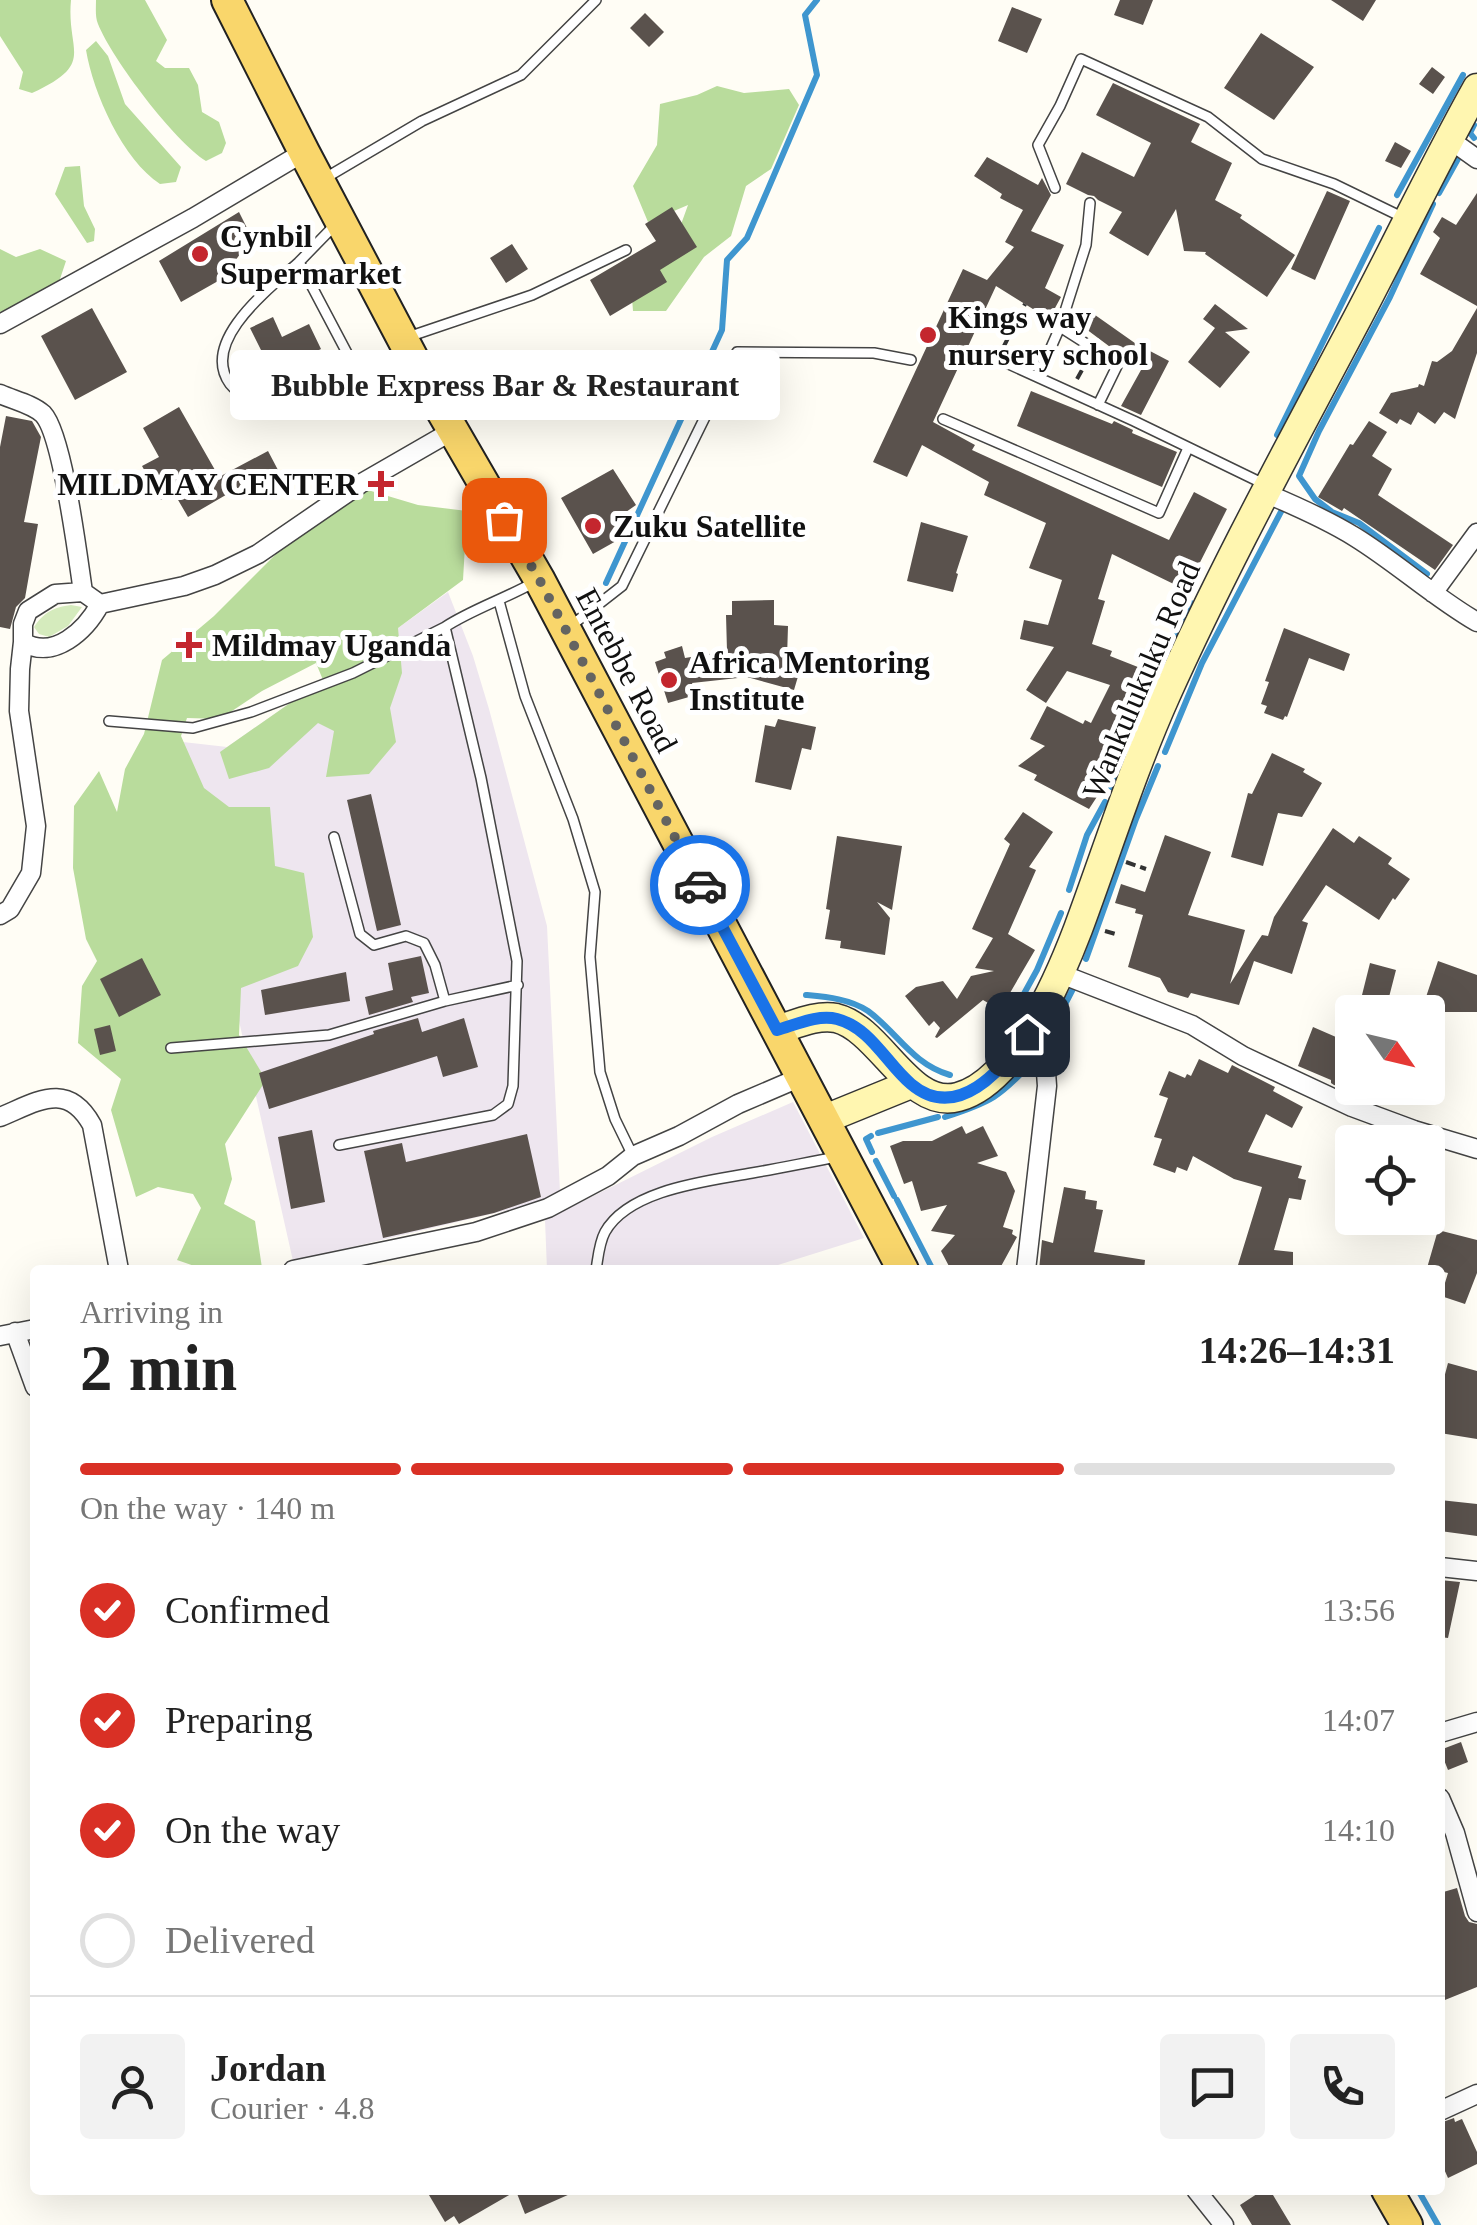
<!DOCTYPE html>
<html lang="en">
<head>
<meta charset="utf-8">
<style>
	:root { --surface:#fff; --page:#f2f2f2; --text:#222; --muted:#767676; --line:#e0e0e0; --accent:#d93025 }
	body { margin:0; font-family:Georgia,serif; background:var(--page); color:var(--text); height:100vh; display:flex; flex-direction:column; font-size:38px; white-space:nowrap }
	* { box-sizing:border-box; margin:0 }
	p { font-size:32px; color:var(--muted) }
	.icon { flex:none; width:55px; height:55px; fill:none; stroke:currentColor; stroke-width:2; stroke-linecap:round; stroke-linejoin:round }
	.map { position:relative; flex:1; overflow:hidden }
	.details { position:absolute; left:30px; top:1265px; width:1415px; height:930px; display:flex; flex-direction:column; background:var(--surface); border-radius:10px; box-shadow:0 10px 40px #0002 }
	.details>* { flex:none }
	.needle { width:65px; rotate:124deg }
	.controls { position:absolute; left:1335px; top:995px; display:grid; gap:20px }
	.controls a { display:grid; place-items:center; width:110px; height:110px; border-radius:10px; background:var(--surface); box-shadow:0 10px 40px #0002; font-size:50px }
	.pin { position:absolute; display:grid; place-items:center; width:85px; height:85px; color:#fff; margin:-42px; border-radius:20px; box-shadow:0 5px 15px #0006 }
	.courier { position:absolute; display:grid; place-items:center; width:100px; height:100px; margin:-50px; border:8px solid #1a73e8; border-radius:50%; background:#fff; color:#222; box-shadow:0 2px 12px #0007 }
	.bubble { position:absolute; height:70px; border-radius:10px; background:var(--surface); box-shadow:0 10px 40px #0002; font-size:32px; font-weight:700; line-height:70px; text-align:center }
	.summary em { font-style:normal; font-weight:700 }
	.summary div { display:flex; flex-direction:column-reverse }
	.summary { display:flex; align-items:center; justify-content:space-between; height:170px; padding:0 50px }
	h1 { font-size:65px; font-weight:700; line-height:75px }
	.bar { display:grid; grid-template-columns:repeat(4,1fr); gap:15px 10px; align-content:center; height:120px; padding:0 50px }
	.bar i { height:12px; border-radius:8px; background:var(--line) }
	.bar .selected { background:var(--accent) }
	.bar p { grid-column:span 4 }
	.line { display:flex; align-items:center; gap:25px; padding:0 50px; border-top:2px solid var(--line) }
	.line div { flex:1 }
	.round { display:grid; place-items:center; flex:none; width:105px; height:105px; border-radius:10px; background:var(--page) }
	ol { padding:0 50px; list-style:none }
	li { display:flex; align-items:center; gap:30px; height:110px }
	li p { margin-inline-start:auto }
	li .icon { padding:10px; border-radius:50%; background:var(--accent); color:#fff; stroke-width:4 }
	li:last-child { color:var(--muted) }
	li i { width:55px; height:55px; border:5px solid var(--line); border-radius:50% }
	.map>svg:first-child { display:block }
</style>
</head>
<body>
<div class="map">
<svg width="1477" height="2225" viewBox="0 0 1477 2225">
	<rect width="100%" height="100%" fill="#fffdf5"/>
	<path fill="#eee6ef" d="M448,592L473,656L489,709L547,926L560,1192L542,1202L293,1261L201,852L183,742L227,747L398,628Z
		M793,1102L864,1238L762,1270H547L545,1220L712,1137Z"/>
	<path fill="#d5ebbd" d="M71,605L82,607L68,626L49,637L39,634L34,627C44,612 54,607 71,605Z"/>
	<path fill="#b9dc9c" d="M0,0H71C66,52 97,63 32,93L19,89L23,72L0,36Z
		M96,0H145L167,40L156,61L165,68H189L198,85L202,112L219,122L226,143L222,153L206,161C175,142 112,59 98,24C95,17 96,8 96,0Z
		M96,41L108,56L125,104L181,167L176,182L160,184C123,160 93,93 86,50Z
		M717,86L744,93L789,89L799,105L771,169L746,186L731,236L704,257L666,311H633L629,258L675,241L688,205L648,222L633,186L657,145L660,104L697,95Z
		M80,166L84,206L95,229L94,241L87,243L55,194L65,167Z
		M0,249L16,257L40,249L66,261L59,282L17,307L0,312Z
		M361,488L418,505L467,511L463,580L398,628L402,673L390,708L396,742L369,774L326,777L334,731L318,723L269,768L229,779L220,752L323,680L316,663L262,691L220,719L187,718L181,736L204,788L229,807H270L275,866L304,873L313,937L298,966L241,988L239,1035L266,1080L225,1144L232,1179L224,1204L255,1221L262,1268L206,1270L177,1260L201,1208L193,1194L158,1187L136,1197L111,1110L121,1079L78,1043L82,986L97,961L86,939L73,868L74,806L99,771L117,812L125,769L144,734L162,660L214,616L281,549Z"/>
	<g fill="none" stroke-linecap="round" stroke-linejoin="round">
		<path stroke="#3f96cf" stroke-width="6" d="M1474,125L1470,133L1474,138
			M1439,193L1459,157
			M1397,195L1463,75
			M1277,435L1379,228
			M1427,574L1359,523L1332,512L1315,499L1299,476L1319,431L1390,297L1433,204
			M606,583L722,330L727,260L747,238L817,75L805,15L817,0
			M1132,732L1191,603
			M1165,752L1202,663L1284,506
			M1111,787L1126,750
			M1069,890L1087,835L1105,802
			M1086,959L1136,819L1158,766
			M806,995C827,997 850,999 868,1011C897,1032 912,1064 950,1075
			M998,1041L1037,970L1061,913
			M1044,1045L1075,985
			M945,1117C991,1102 1000,1097 1033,1061
			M878,1133L938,1117
			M871,1136L866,1139L872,1152
			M876,1161L894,1196
			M897,1200L933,1270
			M1418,2190L1438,2225"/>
	</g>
	<path fill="#5a524d" d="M1120,0H1153L1143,25L1114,15Z
		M1331,0H1376L1363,21Z
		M1012,7L1042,19L1027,53L998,41Z
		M645,13L664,32L649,47L630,28Z
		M1261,33L1314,67L1274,120L1224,88Z
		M1432,67L1445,77L1433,94L1419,84Z
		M1113,83L1200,124L1191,142L1232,163L1215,200L1242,215L1240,218L1295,255L1267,297L1205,254L1206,252L1184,251L1176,209L1148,256L1109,233L1122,212L1098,200L1094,196L1088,195L1066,184L1082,152L1134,177L1151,143L1096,115Z
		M1395,142L1411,151L1401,168L1385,161Z
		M987,157L1038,185L1042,178L1051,195L1031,231L1064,245L1045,288L1061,297L1049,319L996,286L933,422L975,445L972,450L1169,540L1194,492L1227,509L1186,590L1112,554L1098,599L1105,601L1092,644L1112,651L1110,656L1148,671L1145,677L1149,679L1122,736L1124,737L1102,789L1089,809L1034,780L1037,775L1018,766L1045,746L1030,739L1047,706L1083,724L1085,720L1091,723L1110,685L1067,671L1046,703L1026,690L1054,647L1020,639L1024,620L1048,625L1062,580L1029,568L1046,523L984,495L989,482L922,445L907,477L873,462L963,269L987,280L1014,247L1005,242L1023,210L1000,198L1002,194L974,176Z
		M1327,191L1350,201L1315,280L1291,269Z
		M1477,193V306L1420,274L1440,238L1433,232L1442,217L1456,225Z
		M672,207L697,247L660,270L667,282L610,316L590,280L656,241L645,224Z
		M239,212L252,238L229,269L234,272L181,302L159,261Z
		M512,244L528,269L506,283L490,258Z
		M1215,304L1248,329L1225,332L1250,352L1220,388L1188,362L1215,328L1203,319Z
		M92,308L127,372L75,400L41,336Z
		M1477,308V353L1455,419L1444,412L1435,424L1418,412L1411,425L1400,419L1397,424L1379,413L1391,393L1418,387L1419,384L1424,386L1432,361L1437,362L1452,351Z
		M1088,310L1149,353L1150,351L1169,361L1141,415L1121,406L1141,370L1078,323Z
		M273,317L282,337L309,324L321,349L297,361L305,378L278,387L272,376L248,387L236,362L261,350L250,328Z
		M534,382L548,402L523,419L509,399Z
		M1031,391L1112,424L1114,421L1133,430L1132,433L1177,452L1162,487L1017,426Z
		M179,407L219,477L268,451L278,470L257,481L255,478L188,517L174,493L161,500L142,466L159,457L143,428Z
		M6,416L32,421L41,437L24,522L38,524L25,598L16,607L10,629L0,627V447Z
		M1369,421L1387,432L1372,456L1392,469L1378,495L1453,545L1435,570L1344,508L1342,511L1318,497L1350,444L1353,445Z
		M613,469L636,505L616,519L625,536L593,554L561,498Z
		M921,522L968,536L956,573L958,574L953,592L907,581Z
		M774,600V625L788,626L787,658L802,663L794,690L747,677L692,683L696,695L668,703L655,662L666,658L664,652L682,646L685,658L727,651L726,615H732V601Z
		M1284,628L1350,654L1344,671L1309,658L1287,717L1285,716L1283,720L1264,713L1267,706L1261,704L1269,682L1265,681Z
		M778,719L816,727L811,750L802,748L791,790L755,782L765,725L775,727Z
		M1272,753L1305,769L1303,772L1322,783L1302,817L1278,813L1263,866L1231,857L1248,793L1252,794Z
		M371,794L401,925L377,931L347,800Z
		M1023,812L1053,832L1029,867L1036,870L1008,934L1035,950L1000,1010L983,1000L937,1038L935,1037L940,1028L934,1021L929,1026L905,996L916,987L943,981L957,999L971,976L994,971L975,968L993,938L972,929L1010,844L1004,839Z
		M1333,828L1354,843L1359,836L1392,858L1388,864L1410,879L1395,900L1393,898L1379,920L1326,885L1302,921L1308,923L1292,974L1254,961L1239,1005L1191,993L1188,998L1168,992L1160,978L1128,967L1143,915L1135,913L1136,909L1115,903L1121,884L1145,892L1165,835L1211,852L1188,915L1245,930L1230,984L1262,935L1268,936L1274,917Z
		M837,836L902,846L892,910L877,902L890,918L885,955L840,948L841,941L825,939L830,910L826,909Z
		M421,956L429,993L411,997L413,1002L369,1015L365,997L393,990L388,963Z
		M142,958L161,995L119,1017L100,979Z
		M1438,961L1477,975V1012H1421Z
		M1370,963L1396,970L1388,1001L1362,995Z
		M346,972L350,1001L265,1015L261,990Z
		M418,1018L422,1032L464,1018L478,1067L443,1077L437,1056L269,1109L259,1073L374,1034L373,1031Z
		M110,1025L116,1051L100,1055L94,1029Z
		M1313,1027L1352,1044V1089L1334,1085L1331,1083V1080L1298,1066Z
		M1199,1059L1228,1073L1232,1065L1275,1087L1273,1091L1303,1107L1292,1128L1266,1114L1248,1152L1302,1166L1298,1178L1306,1180L1301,1200L1289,1198L1274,1250L1293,1252V1270H1255L1238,1265L1262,1187L1234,1179L1193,1156L1187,1171L1177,1167L1175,1173L1153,1165L1162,1139L1154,1137L1168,1098L1159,1095L1169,1071L1185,1078L1187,1074L1191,1076Z
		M962,1126L966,1134L983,1126L998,1156L977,1163L1006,1172L1015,1191L1003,1227L1013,1230L1012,1234L1017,1237L999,1270H951L941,1251L955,1235L931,1231L947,1205L921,1211L912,1181L904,1184L890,1146L903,1141H932Z
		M312,1130L325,1202L291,1209L278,1137Z
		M527,1134L541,1197L494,1213L383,1238L364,1151L402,1143L406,1162Z
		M1064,1187L1086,1191L1085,1199L1097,1201L1096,1209L1103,1210L1094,1252L1145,1260L1144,1270H1039L1042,1240L1053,1243Z
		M1438,1230L1477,1240V1273L1465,1304L1441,1296L1448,1273L1427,1268Z
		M1448,1363L1477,1371V1439L1440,1433V1393Z
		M1440,1500L1477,1504V1536L1440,1531Z
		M1440,1580L1460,1582L1448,1638L1440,1637Z
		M1461,1742L1468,1762L1448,1770L1440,1750Z
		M1457,1888L1465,1916L1469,1922L1477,1924V1987L1440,2002V1893Z
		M1454,2118L1455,2122L1462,2119L1477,2152V2164L1448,2178L1440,2160V2123Z
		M426,2190H579L525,2214L516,2191L459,2224L454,2216L445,2222Z
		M1263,2190H1270L1291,2225H1252L1240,2205Z"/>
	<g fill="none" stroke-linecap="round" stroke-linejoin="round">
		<g stroke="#444" stroke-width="12">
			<path id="service" d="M322,180L422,121L521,75L596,0
				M1055,188L1038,145L1060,106L1081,59L1208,117L1262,159L1334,184L1402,217
				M334,226L299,262L356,370L413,373
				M299,262C271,287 199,341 230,384C236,392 247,397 256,402L356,370
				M1060,327L1086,245L1090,203
				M405,338L532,295L626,250
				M980,351L1134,421L1266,485
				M1038,377L1060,327L1118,364L1098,405
				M943,419L1159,513L1188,448
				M499,601L525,696L573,819L595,892L590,957L600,1072L615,1119L633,1156
				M572,625L622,586L737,352L874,353L911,360
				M109,721L193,728L251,712L353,673L445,627
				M334,837L360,934L374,945L406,936L424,943L435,965L445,1001
				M171,1048L329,1035L445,1001L518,985
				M339,1145L493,1115L508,1104L513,1086L517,961L481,778L445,627C471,610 504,599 533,583
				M596,1270C598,1258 599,1243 605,1232C629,1189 709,1181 752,1173C781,1168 809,1162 837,1157"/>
		</g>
		<g stroke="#444" stroke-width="21">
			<path id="minor" d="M1449,139L1477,159
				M0,324L193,218L304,152
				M0,394C13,400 32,404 43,414C63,435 78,559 83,592
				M1265,493C1296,506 1326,519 1355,537C1397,563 1434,597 1477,622
				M1433,593L1477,533
				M100,604C86,630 54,661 23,642V624L28,611L55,594L83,592L100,604L184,586L215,575L258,554L360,484L452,431
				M0,915L10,909L31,873L36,826L19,711L20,669L23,642
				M1061,974L1192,1025L1243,1056L1352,1107L1414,1130L1477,1149
				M0,1117C37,1102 67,1080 92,1125L119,1270
				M293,1270L476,1232L548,1208L608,1176L633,1156L679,1136L738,1104L801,1077
				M1026,1270L1047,1086L1045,1058L1027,1033
				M15,1332L35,1387
				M0,1336L35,1329
				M1440,1567L1477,1571
				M1440,1733L1477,1722
				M1440,1798L1455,1833L1477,1912
				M1440,2111L1477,2094
				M1196,2190L1224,2225"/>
		</g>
		<g stroke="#333" stroke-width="31">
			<path id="secondary" d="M777,1030C794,1025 817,1014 836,1018C881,1029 909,1110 958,1097C1015,1082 1059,979 1078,929C1107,851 1132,771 1166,695C1224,566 1292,442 1358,317C1398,241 1435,163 1477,88
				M825,1119L911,1084"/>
		</g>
		<g stroke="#222" stroke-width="34">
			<path id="primary" d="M227,0L304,152L429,389L539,579L903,1270
				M1387,2190L1407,2225"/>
		</g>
		<path stroke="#333" stroke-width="4" stroke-dasharray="10 5" stroke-linecap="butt" d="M1004,346L1025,304
			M1077,379L1087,361
			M1126,862L1146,869
			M1105,931L1119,935"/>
		<use href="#service" stroke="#fff" stroke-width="9"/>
		<use href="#minor" stroke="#fff" stroke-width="18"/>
		<use href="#secondary" stroke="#fff6b0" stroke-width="28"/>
		<use href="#primary" stroke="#f9d66b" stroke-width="30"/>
	</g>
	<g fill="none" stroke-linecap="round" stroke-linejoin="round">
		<path stroke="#646461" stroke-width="10" stroke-dasharray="0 18" d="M504,520L539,579L700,885"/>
		<path stroke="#1a73e8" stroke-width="12" d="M700,885L777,1030C795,1025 818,1014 837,1019C871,1028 886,1063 911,1084C957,1123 1002,1070 1027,1034"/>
	</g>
	<g fill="#c4262e" stroke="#fff" stroke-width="4">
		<circle cx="200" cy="254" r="10"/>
		<circle cx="928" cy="335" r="10"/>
		<path d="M376 469h10v10h10v10h-10v10h-10v-10h-10v-10h10z"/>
		<circle cx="593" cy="526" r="10"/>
		<path d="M184 630h10v10h10v10h-10v10h-10v-10h-10v-10h10z"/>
		<circle cx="669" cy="680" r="10"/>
	</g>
	<g text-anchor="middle" stroke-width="10" stroke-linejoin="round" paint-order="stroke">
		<g font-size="32" font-weight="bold" fill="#111" stroke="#fff" text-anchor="start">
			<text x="220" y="247">Cynbil<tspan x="220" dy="37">Supermarket</tspan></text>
			<text x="948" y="328">Kings way<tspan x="948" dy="37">nursery school</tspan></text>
			<text x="358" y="495" text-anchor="end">MILDMAY CENTER</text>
			<text x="613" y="537">Zuku Satellite</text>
			<text x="212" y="656">Mildmay Uganda</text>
			<text x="689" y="673">Africa Mentoring<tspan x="689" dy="37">Institute</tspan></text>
		</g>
		<g font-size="32" fill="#111" stroke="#fff">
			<text transform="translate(627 670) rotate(62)" y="11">Entebbe Road</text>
			<text transform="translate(1141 680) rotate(-67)" y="11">Wankulukuku Road</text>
		</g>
	</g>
</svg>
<div class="controls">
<a><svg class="needle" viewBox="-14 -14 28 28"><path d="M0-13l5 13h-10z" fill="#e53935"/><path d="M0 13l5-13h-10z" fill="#767676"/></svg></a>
<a><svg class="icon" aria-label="locate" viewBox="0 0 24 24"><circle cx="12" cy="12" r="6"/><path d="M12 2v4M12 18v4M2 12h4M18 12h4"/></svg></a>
</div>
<div class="pin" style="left:504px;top:520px;background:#ea580c"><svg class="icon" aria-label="bag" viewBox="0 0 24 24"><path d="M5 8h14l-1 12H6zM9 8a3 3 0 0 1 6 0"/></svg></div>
<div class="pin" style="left:1027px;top:1034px;background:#1f2937"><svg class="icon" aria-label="home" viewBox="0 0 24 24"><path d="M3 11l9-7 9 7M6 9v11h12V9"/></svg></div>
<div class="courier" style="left:700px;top:885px"><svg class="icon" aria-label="car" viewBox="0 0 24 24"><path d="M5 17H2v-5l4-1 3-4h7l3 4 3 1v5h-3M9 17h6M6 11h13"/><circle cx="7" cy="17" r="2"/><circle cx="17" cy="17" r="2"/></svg></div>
<div class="bubble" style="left:230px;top:350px;width:550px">Bubble Express Bar &amp; Restaurant</div>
<section class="details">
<div class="summary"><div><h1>2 min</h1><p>Arriving in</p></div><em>14:26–14:31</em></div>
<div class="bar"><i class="selected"></i><i class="selected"></i><i class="selected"></i><i></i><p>On the way · 140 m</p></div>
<ol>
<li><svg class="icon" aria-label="check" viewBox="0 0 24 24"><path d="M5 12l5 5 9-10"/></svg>Confirmed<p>13:56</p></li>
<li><svg class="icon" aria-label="check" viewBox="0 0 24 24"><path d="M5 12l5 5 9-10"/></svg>Preparing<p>14:07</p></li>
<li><svg class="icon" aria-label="check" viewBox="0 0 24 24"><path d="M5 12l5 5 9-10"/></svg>On the way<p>14:10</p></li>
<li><i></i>Delivered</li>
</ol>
<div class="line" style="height:180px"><a class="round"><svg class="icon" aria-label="person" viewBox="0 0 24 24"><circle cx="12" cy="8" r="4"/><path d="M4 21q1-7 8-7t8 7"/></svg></a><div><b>Jordan</b><p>Courier · 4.8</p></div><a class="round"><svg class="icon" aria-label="chat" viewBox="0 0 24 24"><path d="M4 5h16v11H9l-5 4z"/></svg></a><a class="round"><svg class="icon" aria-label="phone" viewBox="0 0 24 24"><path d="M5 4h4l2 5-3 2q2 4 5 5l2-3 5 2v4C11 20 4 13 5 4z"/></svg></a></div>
</section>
</div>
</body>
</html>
